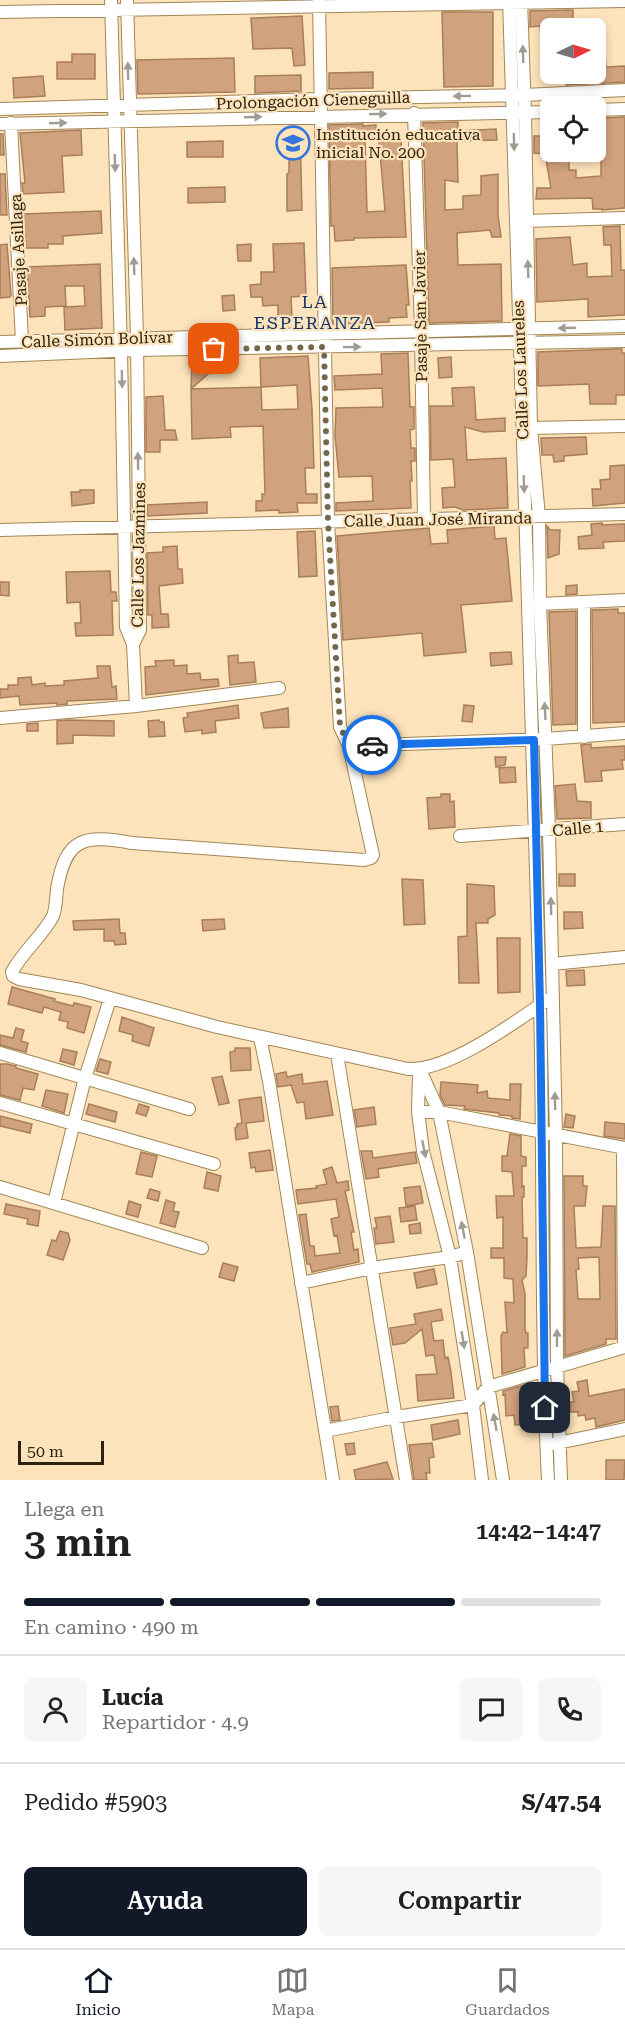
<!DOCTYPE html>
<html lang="es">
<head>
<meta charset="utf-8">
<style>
	:root { --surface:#fff; --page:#f6f6f6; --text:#202124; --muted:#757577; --line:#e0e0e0; --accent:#111827 }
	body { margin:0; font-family:"Roboto Serif",serif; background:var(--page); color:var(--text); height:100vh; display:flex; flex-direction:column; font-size:22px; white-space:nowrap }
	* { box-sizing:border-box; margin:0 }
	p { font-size:20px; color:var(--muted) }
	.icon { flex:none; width:33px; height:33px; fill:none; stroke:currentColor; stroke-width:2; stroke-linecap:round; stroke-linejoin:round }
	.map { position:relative; height:1480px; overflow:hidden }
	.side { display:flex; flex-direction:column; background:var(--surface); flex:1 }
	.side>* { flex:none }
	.needle { width:39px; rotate:85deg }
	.controls { position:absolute; left:540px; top:18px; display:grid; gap:12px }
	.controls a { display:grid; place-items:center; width:66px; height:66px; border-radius:9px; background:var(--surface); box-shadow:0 3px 9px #0003; font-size:30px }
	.scale { position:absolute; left:18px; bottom:15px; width:86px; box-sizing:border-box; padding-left:6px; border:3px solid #2e230f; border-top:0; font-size:16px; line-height:21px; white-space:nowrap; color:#2e230f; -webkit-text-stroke:4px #fce3bb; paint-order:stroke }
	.pin { position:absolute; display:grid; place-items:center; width:51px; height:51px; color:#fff; margin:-26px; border-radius:12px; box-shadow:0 3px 9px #0006 }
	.courier { position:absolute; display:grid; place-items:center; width:60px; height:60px; margin:-30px; border:4px solid #1a73e8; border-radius:50%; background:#fff; color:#222; box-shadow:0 2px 8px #0007 }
	.head em { font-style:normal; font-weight:600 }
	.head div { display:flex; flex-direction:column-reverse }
	.head { display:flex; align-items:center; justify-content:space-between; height:102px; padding:0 24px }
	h1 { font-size:39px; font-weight:600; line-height:45px }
	.bar { display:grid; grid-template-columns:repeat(4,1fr); gap:9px 6px; align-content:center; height:72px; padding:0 24px }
	.bar i { height:8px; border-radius:4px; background:var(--line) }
	.bar .current { background:var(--accent) }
	.bar p { grid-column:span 4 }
	.line { display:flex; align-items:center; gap:15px; padding:0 24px; border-top:2px solid var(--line) }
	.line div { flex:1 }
	.round { display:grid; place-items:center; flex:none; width:63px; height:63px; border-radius:9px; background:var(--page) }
	.action { display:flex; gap:12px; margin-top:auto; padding:12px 24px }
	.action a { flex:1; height:69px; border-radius:9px; background:var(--accent); color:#fff; font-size:24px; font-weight:600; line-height:69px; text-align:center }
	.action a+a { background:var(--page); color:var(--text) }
	.menu { display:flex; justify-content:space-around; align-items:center; height:84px; border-top:2px solid var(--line); background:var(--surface); font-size:16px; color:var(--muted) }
	.menu a { display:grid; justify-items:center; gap:3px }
	.menu .current { color:var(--accent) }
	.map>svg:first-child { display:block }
</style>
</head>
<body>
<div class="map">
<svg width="625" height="1480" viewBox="0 0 625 1480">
	<rect width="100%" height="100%" fill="#fce3bb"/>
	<path fill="#d0a27d" stroke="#a97e5a" stroke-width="1.5" fill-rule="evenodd" d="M573,10V26H554V28H550V44L542,45L540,26L530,27V11Z
		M442,12H493V86L444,87Z
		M302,16L305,65L294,66L292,48L253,49L251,18Z
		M72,54H95V79H57V62H72Z
		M605,54L606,67L625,66V82L566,85V74H596V55Z
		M234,58L235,92L138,94L137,60Z
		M373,72V88L329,89V73Z
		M301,75V91L255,93V76Z
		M43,76L45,96L14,98L13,78Z
		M625,117V208L602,210V209H593L592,198L536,199L537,188H551L545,154L534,153V136H550V152H569V170H576V178L601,176V118Z
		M458,122V131L496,129L497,140L457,141L458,182L445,180V210L463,209V196L481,195V176L498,174V215L501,237H492L490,230L457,233L458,265L501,264L502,321L429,323L423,123Z
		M363,124V126L376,125V139L365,140L367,212L385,211L379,141L401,140L406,237L354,238V240L335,241L334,226H331L329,125Z
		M81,130L82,155L62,156L64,192L23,194L22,183H25L20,133Z
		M289,131H300L302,210L287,211V174L289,173Z
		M0,134H3L4,155H0Z
		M223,141V157H187V142Z
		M0,174H5L7,215H0Z
		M225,187V202L188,203V188Z
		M101,211L102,233L63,236V244H48V248H26L24,214Z
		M620,226L621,270H625V315L588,317V299L537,302L536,239L570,237L573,265L587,263V277L612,276L611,245H604L603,227Z
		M304,243L306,296L291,297L292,317H278V305L263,306L262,297H251L250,285L261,284V272H274L273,244Z
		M7,244L11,295L10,297L0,298V245Z
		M251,244V261H238L237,245Z
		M100,264L102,328L65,330L64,307L85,306L84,286H65L66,306L45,307V316L30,317L27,267Z
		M406,265L409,305H406L407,317L389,318V322L333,324L332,268Z
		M234,295L235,310L223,311L222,296Z
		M615,349H622V353H625V395H616V404H590L589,384L538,386V352Z
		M408,353L410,407H414V429L410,430L411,448H415V461H411L412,481H410L411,508L336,511V503L373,501L372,476L339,477L335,436L336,408L383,407L382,388L335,390L334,376L382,374L381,354Z
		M308,356L312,409L314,468H305L306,494H317V503H297L298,512L279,513V510L256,511V501H262V494H265L263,426L230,427L231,437L192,439L191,389L261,387L260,358ZM297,385L298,409L262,410L261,387Z
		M451,357L452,377L439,378L438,358Z
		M225,359L191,389L192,361Z
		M474,387L476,420L505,418V431L483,432L465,427L467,460L506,458L508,508L463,510L455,507L443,508L442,488L455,487L453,459L431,460L430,406H453L452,388Z
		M163,396L165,430H175L177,440H160V452H146V397Z
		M586,437L587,454L564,456V461L554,462L553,455H542L541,438Z
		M625,465V503L593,506L592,489H601L600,480L610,479V466Z
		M80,490H94V503L72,506L71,492H80Z
		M207,502V513L147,516V505Z
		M602,523V525L625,524V541L603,542L604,548L579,549L578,537L592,535L591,524Z
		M494,526L495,539L506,538L512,601L461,605L466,652L424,656L422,633L343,640L337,536L429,528L431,544L448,543L447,530Z
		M547,526L550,530H560L559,554L548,558Z
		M315,531L317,576L299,577L297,532Z
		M177,546L178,569H182L183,583L159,586L161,614H168L169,627L152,628V615H148L147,553L163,552V547Z
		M110,571L111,592H116L117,601H112L113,635L76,636L75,623H81L80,602L67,603L66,572Z
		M0,582H9V596L0,595Z
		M577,585V594L566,595V586Z
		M618,609V613H625V722L593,723L592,610Z
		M576,611V724L553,725L549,612Z
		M511,652L512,664L491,666L490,653Z
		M238,655V663L254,662L256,682L230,685L228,656Z
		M174,660V666L187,665V674L200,673L201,680L218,679L219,686L146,695L145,667L156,666L155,661Z
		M97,666H110L112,687L116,686L117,699L67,701V704L57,705V703L20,705L19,696L0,698V689H8V685H18V678L31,677L32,685L45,683V686L64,685V681L98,678Z
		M238,705L239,718L215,721L216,732L202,734V730L185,732L183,718L188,717L187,713Z
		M464,705L474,706L472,722L462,721Z
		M288,708L289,727L264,728L261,713Z
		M67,720L114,721V736L73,735V743L57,744V721Z
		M159,720L160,722H164L165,736L149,737L148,721Z
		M38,723V731H27V724Z
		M591,744V748L625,746V760H622L623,769L601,771L602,781L585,782L581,745Z
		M495,757H506L505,765L496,767Z
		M515,767L516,782L500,783L499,768Z
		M575,784L577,801L591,802V818L557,819L555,786Z
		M441,794H450V802L454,801L455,827L429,829L427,798L441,797Z
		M559,874H575V886H559Z
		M402,879L423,880L425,924L404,925Z
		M467,884L494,886L495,915L488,919V923H476L479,983H459L458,937L467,936Z
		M564,912H582L583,928L564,929Z
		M119,919L120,933H125L126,944L115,945L114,941H104V929L74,930L73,921Z
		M224,919L225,929L203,931L202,920Z
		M497,938H520V992L498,993Z
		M584,970L585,985L567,986L566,971Z
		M12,987L55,999L54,1001L73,1006L74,1003L91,1007L84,1033L67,1028L68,1022L59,1020L61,1012L44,1007L42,1013L8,1004Z
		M122,1017L154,1028L149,1046L132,1041L133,1035L119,1031Z
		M16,1028L24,1030L21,1041L28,1043L26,1052L0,1045V1035L13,1038Z
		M235,1048H250L251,1070L231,1071L230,1052L235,1051Z
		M63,1049L77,1052L74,1065L60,1061Z
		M100,1059L111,1062L108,1074L96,1071Z
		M0,1064H7L16,1066V1068L38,1074L34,1090L23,1088L20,1100L0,1095Z
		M286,1072L287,1077L302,1074L303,1084L327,1081L333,1115L306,1119L304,1102L297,1103L291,1085L278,1087L276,1074Z
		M222,1076L229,1103L219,1105L212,1078Z
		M441,1082L478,1085L477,1093L487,1091L488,1098L510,1100V1084H521L520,1119L512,1118V1116L499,1115V1113L464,1109L465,1106L445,1105L440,1095Z
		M46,1090L68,1094L64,1113L42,1106Z
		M261,1097L264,1121L246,1123L248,1138L236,1140L235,1128L237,1127V1124L242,1123L239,1100Z
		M89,1104L117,1112L115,1122L86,1114Z
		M139,1104L149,1107L146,1116L136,1113Z
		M374,1107L376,1124L357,1127L354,1110Z
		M566,1114L575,1116L573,1128L564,1127Z
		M0,1116L32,1124L30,1133L0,1126Z
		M605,1122L625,1124V1139L604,1136Z
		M510,1134L521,1136V1156L526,1157V1166H522V1187L524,1186V1197H522L523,1238H527V1258L526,1276L522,1280L525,1294V1329L526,1333H528V1348H524L525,1367L502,1374L501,1336L503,1332L507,1333L505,1302L514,1303L513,1279L504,1278V1258H491V1248H503V1217L497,1218L496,1196H514L512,1172L502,1171V1156H507Z
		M270,1150L273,1170L256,1172L255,1167L251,1168L249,1153Z
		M361,1151H372L373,1158L415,1152L417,1163L378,1169L379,1177L366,1179Z
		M141,1152L157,1156L152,1177L136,1174Z
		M332,1167L337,1183L348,1181L349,1190L345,1191L354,1232H351L354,1250L358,1249L359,1262L312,1272L310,1264H307L299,1215L306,1214L310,1246H314L315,1256L340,1253L337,1235L334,1236L331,1219L339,1217L336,1199L298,1204L296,1190L317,1188L316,1186L327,1184L323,1170Z
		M207,1172L221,1176L218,1191L204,1188Z
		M564,1176H583V1186H587L585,1206H574L576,1248L601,1247L603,1206H615L616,1339H606V1344L565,1356ZM598,1257L599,1258L600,1299H578L576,1270L579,1269L578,1258Z
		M420,1186L423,1203L406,1206L404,1188Z
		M150,1189L160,1192L158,1201L147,1198Z
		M166,1200L175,1203L173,1211L179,1212L175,1227L160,1223Z
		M129,1201L141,1205L138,1217L126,1214Z
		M6,1204L40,1211L38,1226L27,1224L28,1219L4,1214Z
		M415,1206L417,1220L401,1222L399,1208Z
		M390,1216L394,1242L376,1244L374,1228H377L375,1218Z
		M420,1223L421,1233L410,1234L409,1225Z
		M60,1231L68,1233L70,1240L63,1260L47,1255L52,1240L56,1241Z
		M223,1263L238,1267L234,1281L219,1277Z
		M434,1269L437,1284L417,1288L414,1273Z
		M441,1309L443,1320L431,1322L434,1341L443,1340L445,1358L448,1357L451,1372L454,1398L418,1401L416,1375L437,1374L434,1355L426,1356L422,1329L405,1343L393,1345L390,1328L416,1324L414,1314Z
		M587,1380L589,1396L625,1389V1420L596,1427L595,1418L586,1420L585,1415L578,1416V1412H570V1402H574L572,1392L579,1391L577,1382Z
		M525,1385L528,1424L515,1425L514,1415L506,1416L505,1394L503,1395V1391Z
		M338,1406L340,1420L332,1421L330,1407Z
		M458,1420L460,1434L433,1440L431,1425Z
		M354,1443L355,1454L347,1455L345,1444Z
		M432,1443L434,1457L429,1458L430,1473H426L427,1480H414L409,1445Z
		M606,1460H625L624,1480H606Z
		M387,1462L393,1479L356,1480L354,1470Z"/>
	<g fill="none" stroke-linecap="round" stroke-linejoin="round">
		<g stroke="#a28655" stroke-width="14">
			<path id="street" d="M111,0L121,351L126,627L133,644L136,706
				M127,0L137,336L140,630L133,644
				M319,0L328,522L340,727L349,746L373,855L371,858L364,860L132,843C85,835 66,836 57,889C56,898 56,909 53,916C42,937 22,952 12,972L13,976L19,979L81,990L217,1027L408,1069C450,1071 518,1020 553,996
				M509,0C518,335 532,669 540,1004C544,1163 540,1321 548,1480
				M521,0L525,113L531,428L539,517L540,604L549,830L556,1135L557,1366L561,1480
				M0,12L625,1
				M0,109L319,99L525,95L625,90
				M596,110L625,109
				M414,113L421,332L424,519
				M11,123L22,341
				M0,124L550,112
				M526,221L625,218
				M0,342C208,335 417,333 625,326
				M0,356L137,350L625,341
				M531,428L625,426
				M0,530L625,514
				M540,604L625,600
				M0,718L136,706L279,688
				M584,737V602
				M349,746L546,739L625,733
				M460,836L625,824
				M552,964L625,957
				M260,1037L269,1081L333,1480
				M0,1053L189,1109
				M337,1054L406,1480
				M420,1070L439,1112L467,1252L503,1480
				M419,1074L418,1112L423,1151L450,1257L473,1405L482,1480
				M0,1103L214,1164
				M418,1112H439L625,1148
				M623,1148L624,1347
				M0,1187L202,1248
				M54,1203L85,1078L110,999
				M301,1283L372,1268L450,1257L467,1252
				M325,1431L396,1417L473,1405L488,1387L625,1347
				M553,1444L625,1429"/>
		</g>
		<use href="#street" stroke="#fff" stroke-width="12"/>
	</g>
	<defs><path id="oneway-solid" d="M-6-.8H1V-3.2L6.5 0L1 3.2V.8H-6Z" transform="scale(1.5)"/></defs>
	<g fill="#a19c93">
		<use href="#oneway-solid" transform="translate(523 54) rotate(-92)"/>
		<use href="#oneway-solid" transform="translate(128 71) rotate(-91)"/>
		<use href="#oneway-solid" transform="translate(462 96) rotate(179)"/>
		<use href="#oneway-solid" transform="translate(378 114) rotate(-1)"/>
		<use href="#oneway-solid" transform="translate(253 117) rotate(-2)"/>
		<use href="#oneway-solid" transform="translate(58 123) rotate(-1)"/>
		<use href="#oneway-solid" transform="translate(514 142) rotate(89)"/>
		<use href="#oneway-solid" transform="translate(115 163) rotate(88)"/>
		<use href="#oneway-solid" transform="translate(134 266) rotate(-92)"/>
		<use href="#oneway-solid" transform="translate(528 269) rotate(-92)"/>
		<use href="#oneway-solid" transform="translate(567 328) rotate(178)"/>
		<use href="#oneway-solid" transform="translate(352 347) rotate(-1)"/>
		<use href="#oneway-solid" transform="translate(122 379) rotate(89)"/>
		<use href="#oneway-solid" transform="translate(138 461) rotate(-91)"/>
		<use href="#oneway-solid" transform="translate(524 484) rotate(88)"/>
		<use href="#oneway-solid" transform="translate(545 711) rotate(-93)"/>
		<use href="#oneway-solid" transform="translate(551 906) rotate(-91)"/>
		<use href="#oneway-solid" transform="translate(555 1101) rotate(-91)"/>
		<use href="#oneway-solid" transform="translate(424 1149) rotate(79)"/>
		<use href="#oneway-solid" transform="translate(463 1230) rotate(-101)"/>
		<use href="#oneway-solid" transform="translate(557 1338) rotate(-90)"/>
		<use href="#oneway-solid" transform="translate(463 1340) rotate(81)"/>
		<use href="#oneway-solid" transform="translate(495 1422) rotate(-100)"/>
	</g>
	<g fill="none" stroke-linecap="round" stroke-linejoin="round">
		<path stroke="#76664b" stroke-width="6" stroke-dasharray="0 10.8" d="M214,349L324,347L328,522L340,726L349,746L372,745"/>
		<path stroke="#1a73e8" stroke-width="8" d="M372,745L534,740L540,1005L545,1408"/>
	</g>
	<defs>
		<g id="school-ring" transform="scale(1.725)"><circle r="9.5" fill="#fce3bb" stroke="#3374e1" stroke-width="1.5"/><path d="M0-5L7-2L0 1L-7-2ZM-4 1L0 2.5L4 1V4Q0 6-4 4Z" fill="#3374e1"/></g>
	</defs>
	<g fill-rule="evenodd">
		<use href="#school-ring" x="293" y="143"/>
	</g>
	<g text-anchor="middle" stroke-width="4.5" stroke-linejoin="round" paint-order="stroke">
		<g font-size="16" fill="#2e230f" stroke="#fce3bb">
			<text transform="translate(313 100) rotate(-2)" y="6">Prolongación Cieneguilla</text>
			<text transform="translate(18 250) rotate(-93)" y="6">Pasaje Asillaga</text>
			<text transform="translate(420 316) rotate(-91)" y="6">Pasaje San Javier</text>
			<text transform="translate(97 339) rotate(-2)" y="6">Calle Simón Bolívar</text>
			<text transform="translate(520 370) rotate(-92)" y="6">Calle Los Laureles</text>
			<text transform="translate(438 519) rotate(-1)" y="6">Calle Juan José Miranda</text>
			<text transform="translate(138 555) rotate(-89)" y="6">Calle Los Jazmines</text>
			<text transform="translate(578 828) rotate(-5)" y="6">Calle 1</text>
		</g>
		<g font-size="16" fill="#2e230f" stroke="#fce3bb" text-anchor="start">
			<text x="316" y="140">Institución educativa<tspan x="316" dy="18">inicial No. 200</tspan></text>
		</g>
		<g font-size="18" letter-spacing="1.5" fill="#16356a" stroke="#fce3bb">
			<text x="315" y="308">LA<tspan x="315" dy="21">ESPERANZA</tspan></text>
		</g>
	</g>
</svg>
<div class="controls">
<a><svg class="needle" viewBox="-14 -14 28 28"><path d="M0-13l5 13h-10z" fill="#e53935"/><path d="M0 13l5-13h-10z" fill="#757577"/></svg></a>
<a><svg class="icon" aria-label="locate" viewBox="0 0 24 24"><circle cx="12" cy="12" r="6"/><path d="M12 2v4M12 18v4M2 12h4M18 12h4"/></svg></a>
</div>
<div class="scale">50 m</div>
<div class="pin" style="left:214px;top:349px;background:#ea580c"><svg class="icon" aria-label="bag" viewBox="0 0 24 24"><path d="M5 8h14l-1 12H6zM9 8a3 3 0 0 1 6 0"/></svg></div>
<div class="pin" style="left:545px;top:1408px;background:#1f2937"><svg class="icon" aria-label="home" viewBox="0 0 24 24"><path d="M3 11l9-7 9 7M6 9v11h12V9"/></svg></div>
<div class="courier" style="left:372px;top:745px"><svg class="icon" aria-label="car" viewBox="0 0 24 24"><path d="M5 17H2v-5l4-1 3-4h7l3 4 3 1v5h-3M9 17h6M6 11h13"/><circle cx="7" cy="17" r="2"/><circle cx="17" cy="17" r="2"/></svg></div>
</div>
<section class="side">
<div class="head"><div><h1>3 min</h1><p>Llega en</p></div><em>14:42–14:47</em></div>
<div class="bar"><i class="current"></i><i class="current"></i><i class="current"></i><i></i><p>En camino · 490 m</p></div>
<div class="line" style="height:108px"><a class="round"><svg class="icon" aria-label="person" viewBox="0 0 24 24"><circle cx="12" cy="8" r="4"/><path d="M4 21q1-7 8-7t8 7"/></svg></a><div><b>Lucía</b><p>Repartidor · 4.9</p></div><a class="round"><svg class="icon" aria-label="chat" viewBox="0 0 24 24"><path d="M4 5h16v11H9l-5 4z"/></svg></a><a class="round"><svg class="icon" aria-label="phone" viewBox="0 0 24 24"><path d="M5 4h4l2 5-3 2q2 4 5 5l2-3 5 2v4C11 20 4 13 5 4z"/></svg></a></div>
<div class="line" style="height:78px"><div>Pedido #5903</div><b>S/47.54</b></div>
<div class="action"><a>Ayuda</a><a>Compartir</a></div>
</section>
<nav class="menu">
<a class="current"><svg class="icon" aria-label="home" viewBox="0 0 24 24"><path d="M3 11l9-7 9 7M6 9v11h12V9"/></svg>Inicio</a>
<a><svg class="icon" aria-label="map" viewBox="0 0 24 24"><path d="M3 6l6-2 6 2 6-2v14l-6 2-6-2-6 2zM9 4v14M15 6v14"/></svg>Mapa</a>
<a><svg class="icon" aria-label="saved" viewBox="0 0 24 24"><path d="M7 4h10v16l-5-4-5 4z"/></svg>Guardados</a>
</nav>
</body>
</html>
